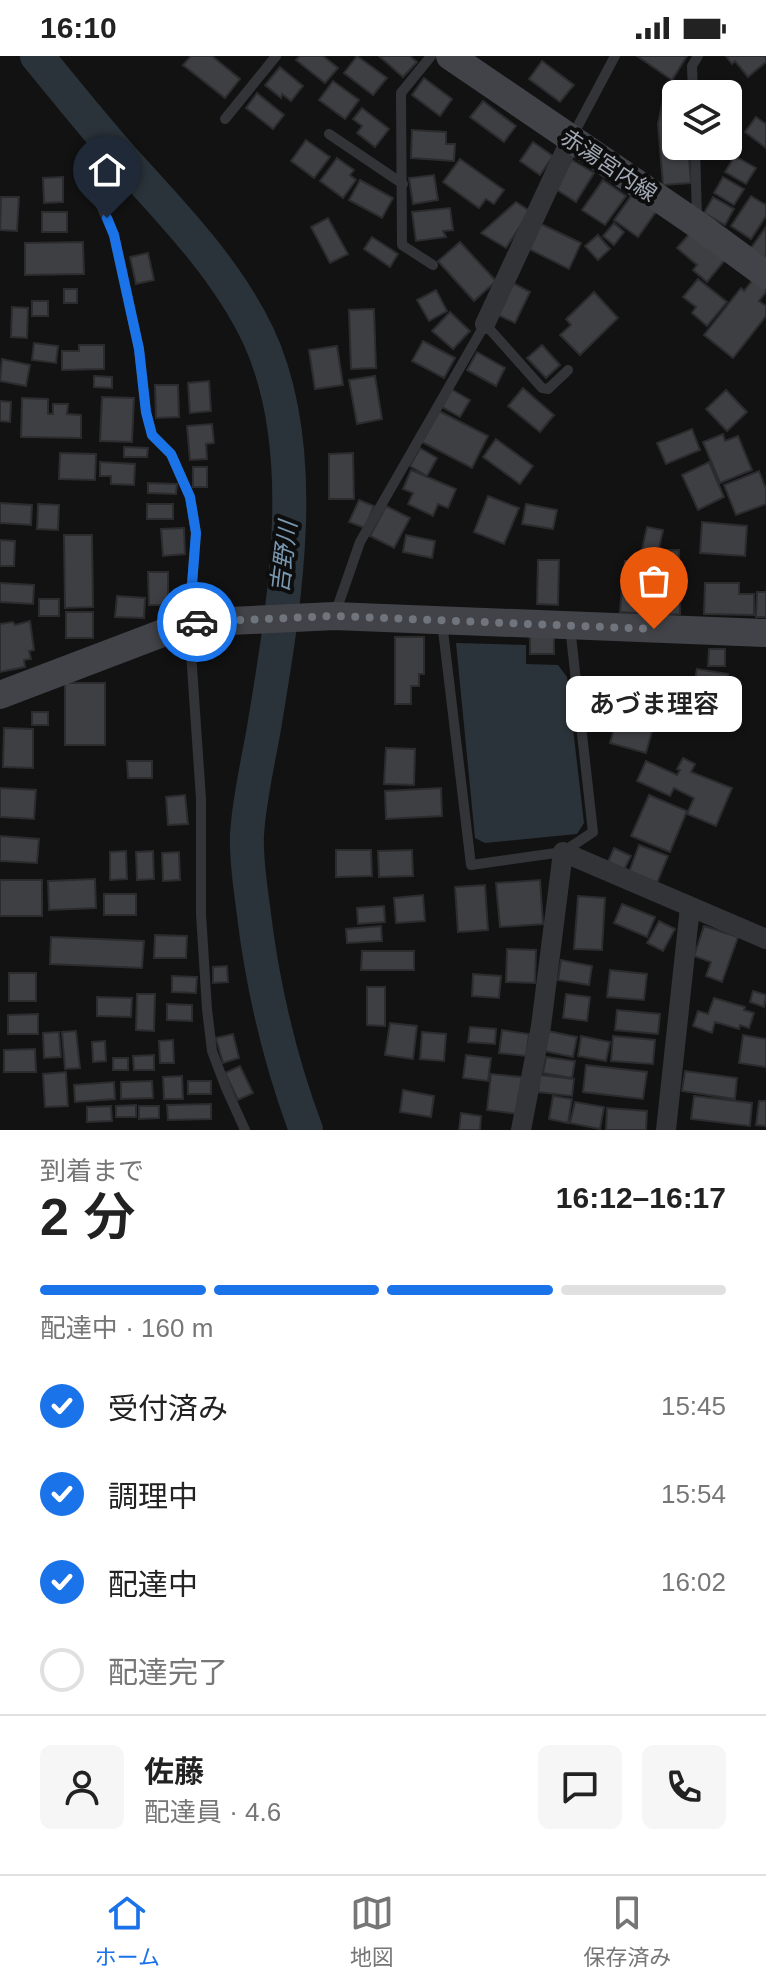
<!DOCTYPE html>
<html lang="ja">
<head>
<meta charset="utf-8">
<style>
	:root { --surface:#fff; --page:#f6f6f6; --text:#222; --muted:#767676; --line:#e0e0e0; --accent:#1a73e8 }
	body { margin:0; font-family:Helvetica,"Noto Sans JP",sans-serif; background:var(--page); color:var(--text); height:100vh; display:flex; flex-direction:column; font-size:30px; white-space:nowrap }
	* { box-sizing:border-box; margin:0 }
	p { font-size:26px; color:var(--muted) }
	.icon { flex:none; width:44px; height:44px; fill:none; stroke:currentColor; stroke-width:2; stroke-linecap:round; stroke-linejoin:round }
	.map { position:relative; height:1074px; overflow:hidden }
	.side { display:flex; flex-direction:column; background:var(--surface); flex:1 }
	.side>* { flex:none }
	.fabs { position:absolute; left:662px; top:24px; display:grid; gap:16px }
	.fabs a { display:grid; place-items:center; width:80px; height:80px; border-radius:12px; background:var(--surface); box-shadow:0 2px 6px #0004; font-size:40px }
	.pin { position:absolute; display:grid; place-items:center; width:68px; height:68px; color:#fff; margin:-82px -34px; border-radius:50% 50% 50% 0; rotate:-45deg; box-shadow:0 0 8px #0007 }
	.pin .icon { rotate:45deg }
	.courier { position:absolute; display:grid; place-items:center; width:80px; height:80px; margin:-40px; border:6px solid #1a73e8; border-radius:50%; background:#fff; color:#222; box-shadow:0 2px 10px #0007 }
	.bubble { position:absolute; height:56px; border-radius:12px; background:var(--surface); box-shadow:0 2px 6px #0004; font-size:26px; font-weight:600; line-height:56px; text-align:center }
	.summary em { font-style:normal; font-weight:600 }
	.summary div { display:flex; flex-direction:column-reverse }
	.summary { display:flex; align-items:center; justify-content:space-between; height:136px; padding:0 40px }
	h1 { font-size:52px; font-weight:600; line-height:60px }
	.bar { display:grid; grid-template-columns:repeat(4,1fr); gap:12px 8px; align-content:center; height:96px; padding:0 40px }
	.bar i { height:10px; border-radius:6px; background:var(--line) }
	.bar .on { background:var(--accent) }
	.bar p { grid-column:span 4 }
	.line { display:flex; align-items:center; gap:20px; padding:0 40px; border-top:2px solid var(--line) }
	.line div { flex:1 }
	.round { display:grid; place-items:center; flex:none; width:84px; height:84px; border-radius:12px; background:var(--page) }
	ol { padding:0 40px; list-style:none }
	li { display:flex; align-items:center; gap:24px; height:88px }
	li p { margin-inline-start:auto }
	li .icon { padding:8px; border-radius:50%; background:var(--accent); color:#fff; stroke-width:4 }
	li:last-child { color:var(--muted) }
	li i { width:44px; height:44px; border:4px solid var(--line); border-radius:50% }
	.status { display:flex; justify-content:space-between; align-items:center; height:56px; padding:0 40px; background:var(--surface); direction:ltr }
	.status svg { height:22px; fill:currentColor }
	.menu { display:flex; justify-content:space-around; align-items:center; height:112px; border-top:2px solid var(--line); background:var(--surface); font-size:22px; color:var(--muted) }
	.menu a { display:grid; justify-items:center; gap:4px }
	.menu .on { color:var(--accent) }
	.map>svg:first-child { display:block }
</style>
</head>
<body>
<div class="status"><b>16:10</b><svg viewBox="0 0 49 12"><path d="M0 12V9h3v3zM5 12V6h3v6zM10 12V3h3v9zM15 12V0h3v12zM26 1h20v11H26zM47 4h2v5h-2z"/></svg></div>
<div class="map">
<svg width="766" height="1074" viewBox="0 0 766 1074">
	<rect width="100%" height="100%" fill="#121213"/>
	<path fill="#2a3339" d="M456,587L526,589V608L558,609L567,621L584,767L577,778L485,787L475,782Z"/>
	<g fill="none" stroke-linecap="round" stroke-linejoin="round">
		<path stroke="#2a3339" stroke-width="34" d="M37,0C65,34 93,69 122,102C171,156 226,212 258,279C312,395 284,550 264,672C258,707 249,743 247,779C246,803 250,828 253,851C262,928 279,1002 306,1074"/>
	</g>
	<path fill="#3e3f43" stroke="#2c2c2f" stroke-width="2" d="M191,0H212L240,23L225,42L183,9Z
		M300,0H323L338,12L325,27L296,4Z
		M357,0L387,22L373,39L344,17Z
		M379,0H410L417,6L403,21Z
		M637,0H687L672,24Z
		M726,0H766V6L748,21L735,5L732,8Z
		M542,5L574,29L560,46L529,23Z
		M280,11L303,30L291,45L282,38L281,42L265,29Z
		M424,22L452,43L440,60L412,39Z
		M333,25L359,44L345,63L319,44Z
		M666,29L687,34L686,38H676V90H688L691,127L663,129L658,68Z
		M257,37L284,59L273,73L246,52Z
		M483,45L516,70L504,86L470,61Z
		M362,52L389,73L375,91L357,77L362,70L353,63Z
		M756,61L766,68V92L745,76Z
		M728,72L739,76L732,95L720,90H728Z
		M412,74L446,76V88H455L454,105L411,102Z
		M306,84L330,101L314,122L291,105Z
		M533,86L553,100L540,119L520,105Z
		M735,100L756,112L746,128L725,116Z
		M337,102L354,114L350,119L356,124L343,142L320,125Z
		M460,103L504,134L494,148L486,143L479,152L443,126Z
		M572,104L594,117L576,146L554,132Z
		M434,119L438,144L413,148L409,122Z
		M63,121V146L44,147L43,122Z
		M723,121L744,133L734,149L714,137Z
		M360,124L393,142L382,162L349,144Z
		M603,124L626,140L605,169L582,154Z
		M634,136L658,153L638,181L614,164Z
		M751,140L766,149V160L751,183L731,170Z
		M1,141H19L17,175L0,174Z
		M713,141L734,153L725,169L704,157Z
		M516,146L530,155L506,192L481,177Z
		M450,152L453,174L443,175L446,181L416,185L412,156Z
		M42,156H67V176H42Z
		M328,162L348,198L330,207L311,171Z
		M614,167L624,176L614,189L603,180Z
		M541,168L581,187L569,213L529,193Z
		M766,171V203L751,192Z
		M691,176L725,204L707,226L693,214L697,209L677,192Z
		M598,179L610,193L598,204L585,190Z
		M372,181L398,198L390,211L364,193Z
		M83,186L84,218L25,219V187Z
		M460,186L496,225L474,245L438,205Z
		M148,197L154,224L136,228L130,201Z
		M755,221L766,229V236L759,245L766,250V260L733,302L704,279L741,232L744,235Z
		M698,223L727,246L707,270L692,257L696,251L683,241Z
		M511,226L530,236L515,267L496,258Z
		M64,233H77V247H64Z
		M436,234L447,255L429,265L417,244Z
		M594,236L618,262L580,299L560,279L571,269L566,263Z
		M32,245H48V260H32Z
		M12,251L28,252L27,282L11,281Z
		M374,253L376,312L351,313L349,254Z
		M450,256L470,275L453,293L432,275Z
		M423,285L455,302L444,322L412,305Z
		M34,287L58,290L56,307L32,304Z
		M79,289H104V313L62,314V295H79Z
		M542,289L560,309L546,322L527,302Z
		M337,290L343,329L315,333L309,294Z
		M477,296L505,312L496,330L467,314Z
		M2,303L30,309L26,330L0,325Z
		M94,320L112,321V332L94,331Z
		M375,320L382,363L357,368L349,324Z
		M209,325L211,355L190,357L188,327Z
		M155,329H178L179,361L156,362Z
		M523,332L554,359L540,376L508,350Z
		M451,333L470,344L460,361L442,351Z
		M726,334L747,356L727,375L706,353Z
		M102,341L134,342L132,386L100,385Z
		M22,342L48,343V358H53V348H68L67,358L81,359V382L21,381Z
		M0,345L11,346L10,366L0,365Z
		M439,355L488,380L472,412L422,386Z
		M212,368L214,387L206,388L207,403L190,404L187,370Z
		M692,373L700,394L666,408L657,387Z
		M723,378L725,385L738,380L752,414L720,427L703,386Z
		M496,383L533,410L520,428L483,401Z
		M124,391L148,392L147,401H124Z
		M420,392L437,402L427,420L410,410Z
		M60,397L96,398L95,424L59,423Z
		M353,397L354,443H329V398Z
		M100,406L135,408L134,429L111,428V420H100Z
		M709,406L724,441L698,454L682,419Z
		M193,411H207V431H193Z
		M411,414L456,433L448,452L438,448L433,460L408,448L413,437L403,433Z
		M759,415L766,433V448L736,459L724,429Z
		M148,427L177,428L176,438L148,437Z
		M488,440L519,452L504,488L474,476Z
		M359,444L374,450L365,472L349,466Z
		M0,447L32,449L31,469L0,467Z
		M38,448L59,449L58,474L37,473Z
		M147,448H173V463H147Z
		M526,448L557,454L553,473L522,468Z
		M386,450L410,462L394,492L370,480Z
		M702,466L747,470L745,500L700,497Z
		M647,471L663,474L656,506L640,503Z
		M184,472L185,498L163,500L161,473Z
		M64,479H92L93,551L65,552Z
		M406,479L435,485L432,502L403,496Z
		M0,484L15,485L14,510H0Z
		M661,494H679L680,558L662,559Z
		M538,504H559L558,549L537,548Z
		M625,505L641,506L640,528L623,527Z
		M148,516H168V549H149Z
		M642,516H658L657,559L642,560Z
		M0,527L34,529L33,548L0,546Z
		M705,527H739V538H754V559L704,558Z
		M622,531L639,533L637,557L620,556Z
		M757,536H766V561H756Z
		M117,540L145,542L144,562L115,561Z
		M39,543H59V560H39Z
		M66,556H93V582H66Z
		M30,565L34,594L29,595L31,603L24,604L25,611L0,616V568L13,566L15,569Z
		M530,580H554V598H530Z
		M395,581H424V618H419V630H411V648H395Z
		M709,593H725V610H708Z
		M697,613L728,618L722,648L711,646L708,661L689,657Z
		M65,627H105V689H65Z
		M32,656H48V669H32Z
		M616,666L652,675L646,697L610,687Z
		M4,672L33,673V712L3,711Z
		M386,692L415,693L414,729L384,728Z
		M683,702L695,708L691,716L732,732L716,770L687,758L694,742L674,732L670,740L637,725L646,705L677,719L680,714L677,713Z
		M127,705H152V722H128Z
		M0,732L36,734L34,763L0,761Z
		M441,732L442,760L386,763L385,735Z
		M185,739L188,768L168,769L166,741Z
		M649,739L687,755L670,796L631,780Z
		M0,780L39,783L37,807L0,805Z
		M639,789L668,800L657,827L629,816Z
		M614,792L631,800L624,814L608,806Z
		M336,794H371L372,820L336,821Z
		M412,794L413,820L379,821L378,795Z
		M126,795L127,823L110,824V796Z
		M153,795L154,823L137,824L136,796Z
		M179,796L180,824L163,825L162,797Z
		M95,823L96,852L49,854L48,825Z
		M0,824H42V860H0Z
		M540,824L543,868L500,871L496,827Z
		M485,829L488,874L458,876L455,831Z
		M104,838H136V859H104Z
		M423,839L425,865L396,867L394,842Z
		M578,840L605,842L602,894L574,893Z
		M622,848L655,861L647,881L614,867Z
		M384,850L385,866L358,868L357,852Z
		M659,865L675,873L663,895L647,887Z
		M381,870L382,885L347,887L346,873Z
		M704,870L738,881L722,926L706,920L711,906L694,900Z
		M155,879L187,880L186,902H154Z
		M51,881L144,885L142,912L50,908Z
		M507,893L536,894L535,927L506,926Z
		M362,895H414V914H361Z
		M561,904L592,910L589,929L558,924Z
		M227,910L228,926L213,927V911Z
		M610,914L647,918L644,944L607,941Z
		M9,917H36V945H9Z
		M473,918L501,920L499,942L472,940Z
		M172,920L197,921L196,937L172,936Z
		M367,931H385V970L367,969Z
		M753,935L766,939L764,951L750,946Z
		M137,938H155L154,975L136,974Z
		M566,938L590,941L587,965L563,962Z
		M97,941L132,942L131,961L97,960Z
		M714,942L745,951L744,954L754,957L749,972L740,969L739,973L715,966L712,977L693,970L698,955L708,958Z
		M167,948L192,949V965L167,964Z
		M617,954L660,958L658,978L615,974Z
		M38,958V978H8V959Z
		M390,967L417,970L413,1003L385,999Z
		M470,971L496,973L495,988L468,986Z
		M502,974L529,978L526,1000L499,997Z
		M76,975L80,1012L65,1013L62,976Z
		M548,975L577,981L573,1001L544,995Z
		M59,976L61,1001L44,1002L43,977Z
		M422,976L446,978L444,1005L420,1003Z
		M233,978L239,1002L223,1007L216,982Z
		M743,979L766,983V1011L739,1007Z
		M581,980L610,986L606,1005L578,1000Z
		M613,980L655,984L653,1008L611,1005Z
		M173,984L174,1007H160L159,985Z
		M105,985L106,1005L93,1006L92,986Z
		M35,993L36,1016H4V994Z
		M154,999V1014H134L133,1000Z
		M466,999L491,1002L488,1025L463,1022Z
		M546,1001L575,1005L572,1022L543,1017Z
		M113,1002H128V1014H113Z
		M586,1009L647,1016L643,1043L583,1036Z
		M240,1010L253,1037L238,1044L225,1017Z
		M685,1015L737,1022L735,1043L682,1035Z
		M66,1016L68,1050L45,1051L43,1018Z
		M491,1018L522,1021L518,1058L487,1054Z
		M540,1019L574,1023L572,1040L538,1036Z
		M182,1020L183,1043H164L163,1021Z
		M152,1025L153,1042L121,1043V1026Z
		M188,1025H211V1038H188Z
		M114,1026L115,1043L75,1046L74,1029Z
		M403,1034L434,1040L431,1061L400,1056Z
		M553,1040L572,1043L568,1067L549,1063Z
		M694,1040L752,1047L750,1070L691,1063Z
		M759,1045H766V1070L756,1069Z
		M575,1046L604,1051L600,1073L570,1067Z
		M211,1048V1063L168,1064L167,1049Z
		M136,1049V1061H116V1050Z
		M111,1050L112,1065L87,1066V1051Z
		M139,1050H159V1062L139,1063Z
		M607,1052L647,1055L646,1074H606Z
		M461,1057L481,1060L480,1074H459Z"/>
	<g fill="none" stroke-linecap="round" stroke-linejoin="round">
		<path stroke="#333438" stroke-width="10" d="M431,0L401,37L402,189L433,209
			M693,38L692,10L698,0
			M225,63L276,0
			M329,78L403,128
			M572,81L615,0
			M695,90L697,163
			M82,119L99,145L114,179L139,293L146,356L152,379L171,398L190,441L196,477L189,567L201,743V858L207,953L212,995L226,1032L245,1074
			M335,558L360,486L485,268L542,332L548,333L568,314
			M442,566L471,809L563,796L593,776L570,571"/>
		<path stroke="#333438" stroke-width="20" d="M485,268L571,83
			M521,1074L541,970L563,796L766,883
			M666,1074L690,851"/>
		<path stroke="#414348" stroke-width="28" d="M450,0L698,169L766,219
			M0,639L189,567L334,560L766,577"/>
	</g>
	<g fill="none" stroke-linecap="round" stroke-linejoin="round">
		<path stroke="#70747c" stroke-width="8" stroke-dasharray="0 14.4" d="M197,566L334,560L654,573"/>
		<path stroke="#1a73e8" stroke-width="10" d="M107,162L114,179L139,293L146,356L152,379L171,398L190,441L196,477L189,567L197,566"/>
	</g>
	<g text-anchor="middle" stroke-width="8" stroke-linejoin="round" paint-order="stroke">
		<g font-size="22" fill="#a3a9b4" stroke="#0d0d0e">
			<text transform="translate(609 109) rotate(34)" y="8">赤湯宮内線</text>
		</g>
		<g font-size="24" font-style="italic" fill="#7998b0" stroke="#0d0d0e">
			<text transform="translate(284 501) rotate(-83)" y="8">吉野川</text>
		</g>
	</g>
</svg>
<div class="fabs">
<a><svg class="icon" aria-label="layers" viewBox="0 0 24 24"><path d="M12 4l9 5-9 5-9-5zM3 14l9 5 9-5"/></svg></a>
</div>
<div class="pin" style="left:654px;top:573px;background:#ea580c"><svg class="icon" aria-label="bag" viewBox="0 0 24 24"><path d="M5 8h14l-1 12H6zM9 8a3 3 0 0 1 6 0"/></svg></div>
<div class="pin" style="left:107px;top:162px;background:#1f2937"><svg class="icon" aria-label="home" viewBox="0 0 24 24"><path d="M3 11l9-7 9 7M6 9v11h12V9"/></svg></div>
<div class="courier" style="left:197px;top:566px"><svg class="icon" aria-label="car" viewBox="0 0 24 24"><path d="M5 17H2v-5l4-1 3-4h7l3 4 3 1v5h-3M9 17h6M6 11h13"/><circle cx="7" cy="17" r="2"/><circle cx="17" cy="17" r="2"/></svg></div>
<div class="bubble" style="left:566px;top:620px;width:176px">あづま理容</div>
</div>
<section class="side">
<div class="summary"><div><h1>2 分</h1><p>到着まで</p></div><em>16:12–16:17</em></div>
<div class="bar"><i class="on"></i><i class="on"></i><i class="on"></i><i></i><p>配達中 · 160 m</p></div>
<ol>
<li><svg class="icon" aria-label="check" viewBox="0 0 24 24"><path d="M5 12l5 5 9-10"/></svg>受付済み<p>15:45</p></li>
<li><svg class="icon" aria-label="check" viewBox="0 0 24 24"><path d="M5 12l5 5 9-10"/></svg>調理中<p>15:54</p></li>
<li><svg class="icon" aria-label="check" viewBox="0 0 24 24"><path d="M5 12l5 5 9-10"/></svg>配達中<p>16:02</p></li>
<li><i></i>配達完了</li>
</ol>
<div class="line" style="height:144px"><a class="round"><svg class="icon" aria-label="person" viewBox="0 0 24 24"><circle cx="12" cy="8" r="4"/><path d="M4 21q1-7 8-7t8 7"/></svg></a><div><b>佐藤</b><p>配達員 · 4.6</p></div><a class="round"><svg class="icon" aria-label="chat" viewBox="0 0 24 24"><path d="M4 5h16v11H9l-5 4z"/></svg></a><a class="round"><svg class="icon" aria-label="phone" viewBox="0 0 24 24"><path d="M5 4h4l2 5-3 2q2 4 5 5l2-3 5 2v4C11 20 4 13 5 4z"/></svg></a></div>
</section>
<nav class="menu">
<a class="on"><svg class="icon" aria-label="home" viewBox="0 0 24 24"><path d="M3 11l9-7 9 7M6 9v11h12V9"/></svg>ホーム</a>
<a><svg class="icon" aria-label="map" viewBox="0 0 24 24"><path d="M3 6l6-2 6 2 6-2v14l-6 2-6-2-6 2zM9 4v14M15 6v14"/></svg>地図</a>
<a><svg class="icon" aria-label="saved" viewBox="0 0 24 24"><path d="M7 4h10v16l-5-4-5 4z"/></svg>保存済み</a>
</nav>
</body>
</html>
